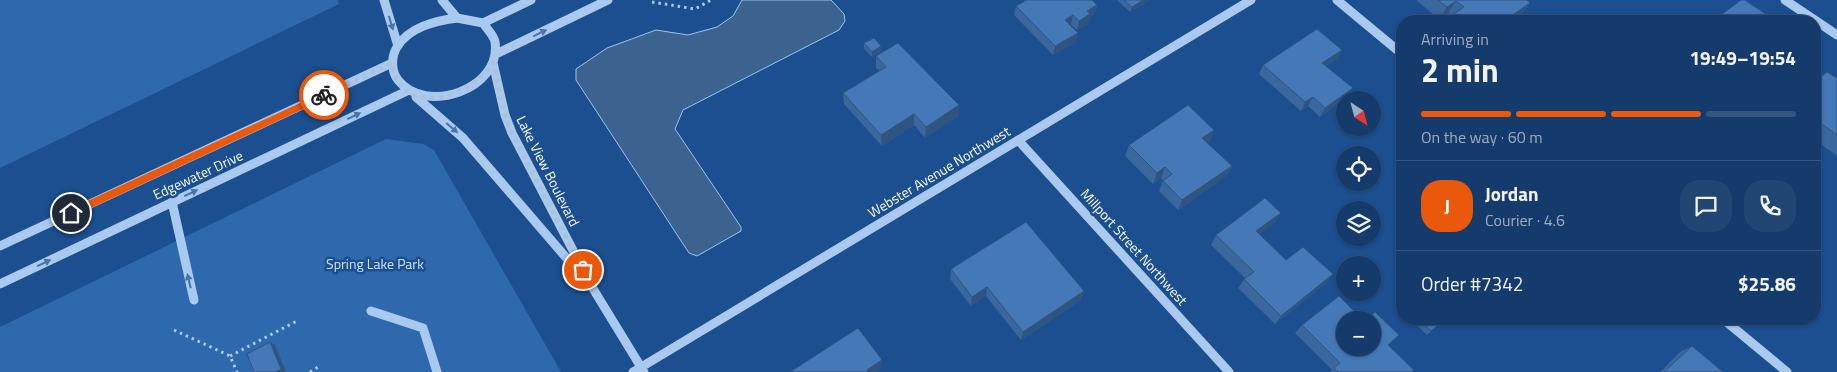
<!DOCTYPE html>
<html lang="en">
<head>
<meta charset="utf-8">
<style>
	:root { --surface:#143b6b; --page:#214673; --text:#f1f3f6; --muted:#9dadc1; --line:#33557e; --accent:#ea580c }
	body { margin:0; font-family:"Titillium Web",sans-serif; background:var(--page); color:var(--text); height:100vh; display:flex; flex-direction:column; font-size:19px; white-space:nowrap }
	* { box-sizing:border-box; margin:0 }
	p { font-size:16px; color:var(--muted) }
	.icon { flex:none; width:28px; height:28px; fill:none; stroke:currentColor; stroke-width:2; stroke-linecap:round; stroke-linejoin:round }
	.map { position:relative; flex:1; overflow:hidden }
	.drawer { position:absolute; left:1396px; top:15px; width:425px; height:310px; display:flex; flex-direction:column; background:var(--surface); border-radius:20px; box-shadow:0 1px 4px #0004,0 0 0 1px var(--line) }
	.drawer>* { flex:none }
	.needle { width:32px; rotate:144deg }
	.buttons { position:absolute; left:1336px; top:91px; display:grid; gap:10px }
	.buttons a { display:grid; place-items:center; width:45px; height:45px; border-radius:50%; background:var(--surface); box-shadow:0 1px 4px #0004,0 0 0 1px var(--line); font-size:25px }
	.pin { position:absolute; display:grid; place-items:center; width:42px; height:42px; color:#fff; margin:-21px; border:2px solid #fff; border-radius:50%; box-shadow:0 1px 5px #0007 }
	.courier { position:absolute; display:grid; place-items:center; width:50px; height:50px; margin:-25px; border:4px solid #ea580c; border-radius:50%; background:#fff; color:#222; box-shadow:0 1px 6px #0007 }
	.head em { font-style:normal; font-weight:700 }
	.head div { display:flex; flex-direction:column-reverse }
	.head { display:flex; align-items:center; justify-content:space-between; height:85px; padding:0 25px }
	h1 { font-size:32px; font-weight:700; line-height:38px }
	.bar { display:grid; grid-template-columns:repeat(4,1fr); gap:8px 5px; align-content:center; height:60px; padding:0 25px }
	.bar i { height:6px; border-radius:4px; background:var(--line) }
	.bar .active { background:var(--accent) }
	.bar p { grid-column:span 4 }
	.line { display:flex; align-items:center; gap:12px; padding:0 25px; border-top:1px solid var(--line) }
	.line div { flex:1 }
	.round { display:grid; place-items:center; flex:none; width:52px; height:52px; border-radius:20px; background:var(--page) }
	.map>svg:first-child { display:block }
</style>
</head>
<body>
<div class="map">
<svg width="1837" height="372" viewBox="0 0 1837 372">
	<rect width="100%" height="100%" fill="#1b4f8f"/>
	<path fill="#2e69ad" d="M0,0H338L339,4L0,168Z
		M386,139L423,144L434,150L561,372H0V327Z"/>
	<path fill="#3c6290" stroke="#9cc4f0" d="M742,0H831L844,14L845,21L839,30L683,110L675,129L741,227V231L697,256L689,253L576,80V69L607,48L656,30L688,35L717,27L733,16Z"/>
	<g fill="none" stroke-linecap="round" stroke-linejoin="round">
		<path stroke="#a9c9ee" stroke-width="3" stroke-dasharray="2.5 4" stroke-linecap="butt" d="M652,2L695,9L711,0
			M174,330L230,356L237,372
			M230,356L297,321
			M310,372L318,367"/>
		<path stroke="#a9c9ee" stroke-width="9" d="M384,0L398,46
			M442,0L457,18
			M1337,0L1402,54
			M1785,0L1837,35
			M457,18L483,23C487,29 494,35 495,42C502,90 425,115 398,80C391,71 391,57 397,47C409,27 435,21 457,18Z
			M483,23L531,0
			M496,54L608,0
			M493,63L505,115L512,133L592,287L644,372
			M416,97L463,138L582,276
			M1018,140L1229,372
			M172,202L194,300
			M0,246L392,63
			M0,284L407,91
			M371,311L423,328L437,372
			M1723,319L1787,372
			M633,372L1251,0"/>
	</g>
	<path fill="#3a679d" d="M1024,0H1092L1097,5L1095,14L1089,18L1088,24L1077,30L1071,25H1070L1076,42L1053,55L1014,15L1016,6L1025,1Z
		M1117,0H1150L1130,12Z
		M1417,0H1527L1530,3L1521,15L1512,21H1447L1451,15L1448,13L1439,19L1417,1Z
		M864,43L882,51L872,57L864,49Z
		M1342,50L1337,59L1326,66L1353,88L1347,97L1320,117L1308,106L1301,111L1259,74L1263,65Z
		M876,56L959,105L958,116L925,138L914,125L882,146L844,104L843,93L880,71L876,68Z
		M1827,72L1837,78V156L1815,140V81Z
		M1214,130L1210,141L1207,143L1232,166L1226,176L1178,210L1159,191L1163,180L1161,178L1153,184L1125,156L1129,145Z
		M1275,223L1259,234L1286,260L1333,274L1325,284L1275,324L1238,288L1245,278L1211,245L1216,235Z
		M951,269L1081,300L1021,340L986,296L971,306L950,279Z
		M1419,319L1444,320L1427,335L1415,323Z
		M1302,325L1388,346L1411,372H1330L1332,370L1295,333Z
		M1692,346L1723,372H1660L1680,352Z"/>
	<path fill="#305480" d="M1143,0H1150L1130,12L1132,7Z
		M1456,1L1448,13L1439,19L1447,7Z
		M1530,3L1521,15L1512,21H1504Z
		M1097,5L1095,14L1090,18L1088,24L1077,30L1079,21L1087,11Z
		M1073,15L1071,25L1063,29L1065,20Z
		M1078,33L1076,42L1053,55L1055,46Z
		M881,46L882,51L872,57V52Z
		M1342,50L1337,59L1317,72L1322,63Z
		M1353,88L1347,97L1320,117L1325,108Z
		M1313,97L1308,106L1301,111L1305,102Z
		M959,105L958,116L925,138L926,127Z
		M914,114V125L882,146L881,135Z
		M1214,130L1210,141L1198,149L1202,138Z
		M1232,166L1226,176L1178,210L1182,200Z
		M1165,167L1161,178L1153,184L1157,173Z
		M1281,213L1275,223L1250,241L1256,231Z
		M1333,274L1325,284L1275,324L1281,316Z
		M987,287L986,296L971,306L972,297Z
		M1084,291L1081,300L1021,340L1023,332Z
		M270,342L275,345L286,372H275Z
		M882,360V368L877,372H867V370Z"/>
	<path fill="#4478b7" stroke="#305480" d="M1027,0H1092L1097,5L1087,11L1090,14L1079,21L1073,15L1065,20L1078,33L1055,46L1016,6Z
		M1124,0H1143L1132,7Z
		M1438,0H1527L1530,3L1504,21H1460L1452,15L1464,7L1456,1L1447,7Z
		M1741,0H1745L1776,21H1713Z
		M1317,29L1342,50L1322,63L1353,88L1325,108L1313,97L1305,102L1263,65Z
		M874,38L881,46L872,52L864,43Z
		M898,43L959,105L926,127L914,114L881,135L843,93L886,67L876,56Z
		M1827,72L1837,78V135L1815,119V82Z
		M1188,105L1214,130L1202,138L1232,166L1182,200L1163,181L1172,174L1165,167L1157,173L1129,145Z
		M1265,198L1281,213L1256,231L1286,260L1303,247L1333,274L1281,316L1244,279L1254,272L1216,235Z
		M1026,222L1084,291L1023,332L987,287L972,297L951,269Z
		M1339,296L1363,320H1345V348H1372V320H1366L1375,312L1399,335L1388,345L1414,370L1411,372H1338L1334,368L1340,363L1302,325Z
		M1419,319H1443L1444,320L1431,331Z
		M858,328L882,360L867,370L868,372H790Z
		M270,342L281,369L275,372H254L247,354Z
		M1692,346L1723,372H1664Z"/>
	<defs><path id="oneway-solid" d="M-6-.8H1V-3.2L6.5 0L1 3.2V.8H-6Z" transform="scale(1.25)"/></defs>
	<g fill="#4674ac">
		<use href="#oneway-solid" transform="translate(391 23) rotate(73)"/>
		<use href="#oneway-solid" transform="translate(540 33) rotate(-26)"/>
		<use href="#oneway-solid" transform="translate(354 116) rotate(-25)"/>
		<use href="#oneway-solid" transform="translate(452 128) rotate(41)"/>
		<use href="#oneway-solid" transform="translate(191 193) rotate(-25)"/>
		<use href="#oneway-solid" transform="translate(44 263) rotate(-25)"/>
		<use href="#oneway-solid" transform="translate(189 281) rotate(-103)"/>
	</g>
	<path fill="#ea580c" d="M324,92L328,95L327,98L74,216L71,217L67,213L68,210Z"/>
	<g fill="none" stroke-linecap="round" stroke-linejoin="round">
		<path stroke="#afc1d8" stroke-width="5" stroke-dasharray="0 9" d="M324,95L392,63C400,120 470,98 493,63L505,115L512,133L583,270"/>
	</g>
	<g text-anchor="middle" stroke-width="5" stroke-linejoin="round" paint-order="stroke">
		<g font-size="14" fill="#fff" stroke="#1b4f8f">
			<text transform="translate(548 171) rotate(63)" y="5">Lake View Boulevard</text>
			<text transform="translate(939 172) rotate(-31)" y="5">Webster Avenue Northwest</text>
			<text transform="translate(198 175) rotate(-25)" y="5">Edgewater Drive</text>
			<text transform="translate(1134 247) rotate(48)" y="5">Millport Street Northwest</text>
		</g>
		<g font-size="14" fill="#cfe3fa" stroke="#1b4f8f">
			<text x="375" y="269">Spring Lake Park</text>
		</g>
	</g>
</svg>
<div class="buttons">
<a><svg class="needle" viewBox="-14 -14 28 28"><path d="M0-13l5 13h-10z" fill="#e53935"/><path d="M0 13l5-13h-10z" fill="#9dadc1"/></svg></a>
<a><svg class="icon" aria-label="locate" viewBox="0 0 24 24"><circle cx="12" cy="12" r="6"/><path d="M12 2v4M12 18v4M2 12h4M18 12h4"/></svg></a>
<a><svg class="icon" aria-label="layers" viewBox="0 0 24 24"><path d="M12 4l9 5-9 5-9-5zM3 14l9 5 9-5"/></svg></a>
<a>+</a>
<a>−</a>
</div>
<div class="pin" style="left:583px;top:270px;background:#ea580c"><svg class="icon" aria-label="bag" viewBox="0 0 24 24"><path d="M5 8h14l-1 12H6zM9 8a3 3 0 0 1 6 0"/></svg></div>
<div class="pin" style="left:71px;top:213px;background:#1f2937"><svg class="icon" aria-label="home" viewBox="0 0 24 24"><path d="M3 11l9-7 9 7M6 9v11h12V9"/></svg></div>
<div class="courier" style="left:324px;top:95px"><svg class="icon" aria-label="bike" viewBox="0 0 24 24"><circle cx="6" cy="16" r="4"/><circle cx="18" cy="16" r="4"/><path d="M6 16l4-8h5l3 8M10 8l3 8H6M13 5h3"/></svg></div>
<section class="drawer">
<div class="head"><div><h1>2 min</h1><p>Arriving in</p></div><em>19:49–19:54</em></div>
<div class="bar"><i class="active"></i><i class="active"></i><i class="active"></i><i></i><p>On the way · 60 m</p></div>
<div class="line" style="height:90px"><b class="round" style="background:var(--accent);color:#fff">J</b><div><b>Jordan</b><p>Courier · 4.6</p></div><a class="round"><svg class="icon" aria-label="chat" viewBox="0 0 24 24"><path d="M4 5h16v11H9l-5 4z"/></svg></a><a class="round"><svg class="icon" aria-label="phone" viewBox="0 0 24 24"><path d="M5 4h4l2 5-3 2q2 4 5 5l2-3 5 2v4C11 20 4 13 5 4z"/></svg></a></div>
<div class="line" style="height:65px"><div>Order #7342</div><b>$25.86</b></div>
</section>
</div>
</body>
</html>
